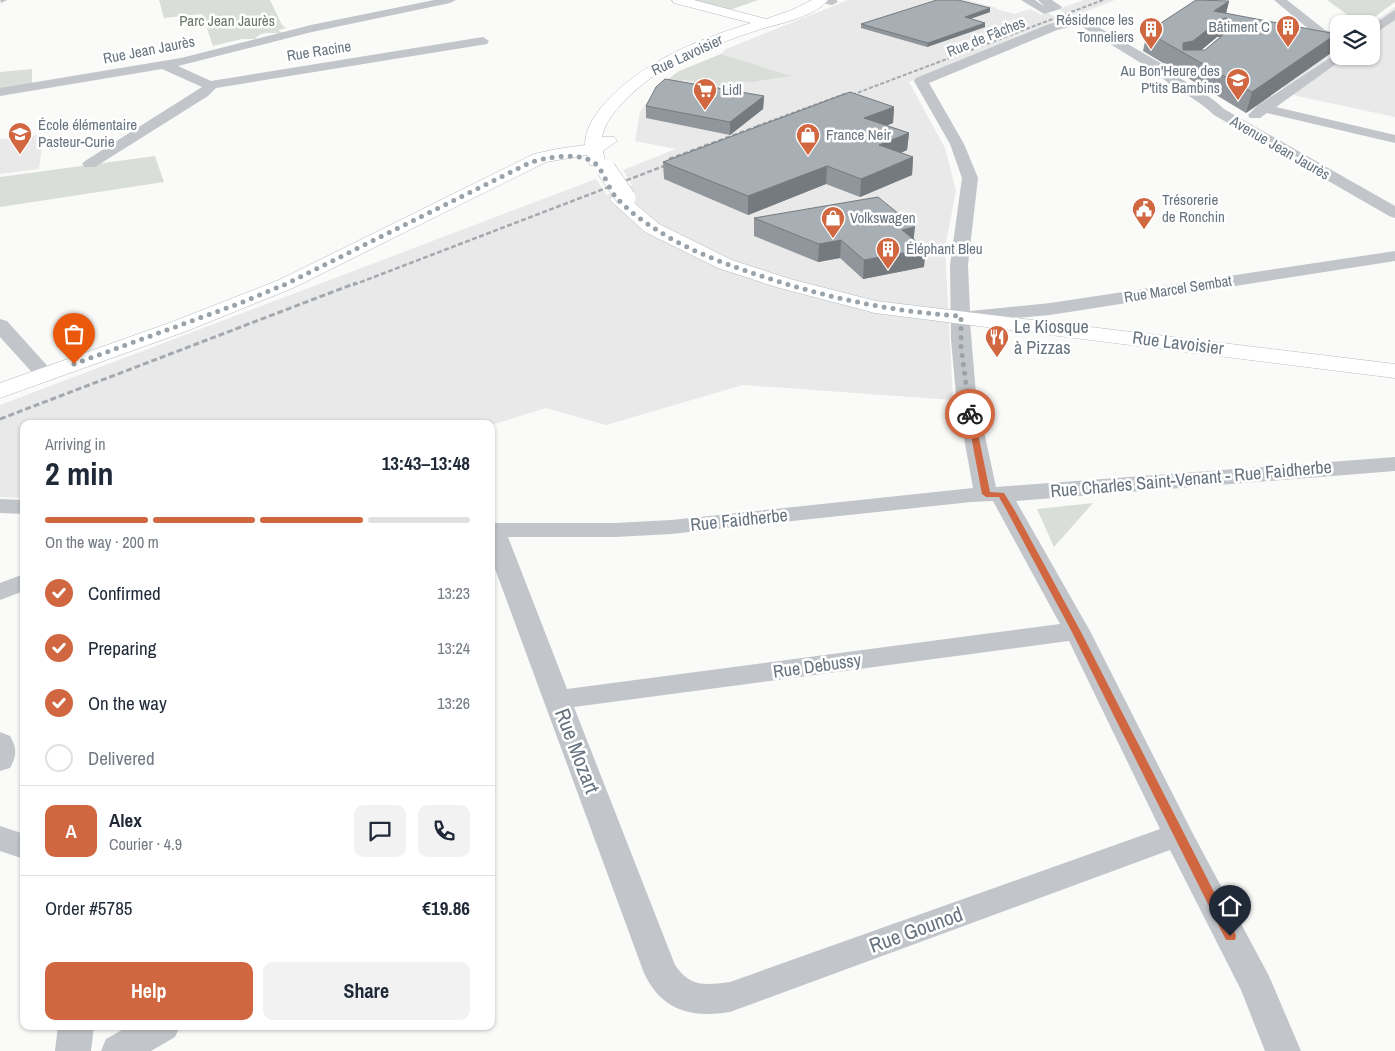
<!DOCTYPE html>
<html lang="en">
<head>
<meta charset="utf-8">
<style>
	:root { --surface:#fff; --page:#f2f2f3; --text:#1f2937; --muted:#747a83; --line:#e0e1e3; --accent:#d16740 }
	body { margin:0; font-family:"Archivo Narrow",sans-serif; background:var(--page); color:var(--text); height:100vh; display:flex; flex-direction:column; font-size:19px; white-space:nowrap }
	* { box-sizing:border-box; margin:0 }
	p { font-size:16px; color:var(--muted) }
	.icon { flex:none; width:28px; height:28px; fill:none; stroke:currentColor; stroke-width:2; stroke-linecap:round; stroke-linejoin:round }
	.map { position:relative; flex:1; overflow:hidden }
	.details { position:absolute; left:20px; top:420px; width:475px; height:610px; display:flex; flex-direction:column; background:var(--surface); border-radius:10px; box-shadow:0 1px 4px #0004 }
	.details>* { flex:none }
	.buttons { position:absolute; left:1330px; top:15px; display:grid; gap:10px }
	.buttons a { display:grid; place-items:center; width:50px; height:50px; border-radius:10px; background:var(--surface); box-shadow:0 1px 4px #0004; font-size:25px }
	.pin { position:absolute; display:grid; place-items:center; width:42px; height:42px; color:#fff; margin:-51px -21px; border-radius:50% 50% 50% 0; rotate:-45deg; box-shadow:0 0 5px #0007 }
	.pin .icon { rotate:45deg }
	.courier { position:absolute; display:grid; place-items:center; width:50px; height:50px; margin:-25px; border:4px solid #d16740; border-radius:50%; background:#fff; color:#222; box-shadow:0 1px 6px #0007 }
	.headline em { font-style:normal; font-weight:700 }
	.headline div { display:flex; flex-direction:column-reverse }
	.headline { display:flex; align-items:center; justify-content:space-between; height:85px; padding:0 25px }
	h1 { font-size:32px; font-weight:700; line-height:38px }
	.bar { display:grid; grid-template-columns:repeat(4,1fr); gap:8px 5px; align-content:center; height:60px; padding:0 25px }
	.bar i { height:6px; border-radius:4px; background:var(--line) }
	.bar .current { background:var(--accent) }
	.bar p { grid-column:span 4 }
	.line { display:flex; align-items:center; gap:12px; padding:0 25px; border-top:1px solid var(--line) }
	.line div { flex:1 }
	.round { display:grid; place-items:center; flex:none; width:52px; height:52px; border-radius:10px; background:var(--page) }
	ol { padding:0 25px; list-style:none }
	li { display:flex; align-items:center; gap:15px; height:55px }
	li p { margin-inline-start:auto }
	li .icon { padding:5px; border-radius:50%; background:var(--accent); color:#fff; stroke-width:4 }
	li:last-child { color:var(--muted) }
	li i { width:28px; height:28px; border:2px solid var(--line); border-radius:50% }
	.action { display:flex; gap:10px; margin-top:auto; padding:10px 25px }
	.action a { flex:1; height:58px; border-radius:10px; background:var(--accent); color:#fff; font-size:20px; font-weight:700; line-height:58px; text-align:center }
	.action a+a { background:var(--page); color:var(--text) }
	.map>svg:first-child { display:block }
</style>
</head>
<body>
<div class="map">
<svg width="1395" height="1051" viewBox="0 0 1395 1051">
	<rect width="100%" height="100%" fill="#fafaf8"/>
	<path fill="#e8e9e8" d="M848,0H967L997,8L996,9L1014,14L1030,9L1042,15L1048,13L1063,21L909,82L945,148L956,191L945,248L953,400L743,385L606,425L546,408L491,425L24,424V498L0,497V405L596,179L607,195L632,185L623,170L676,149L635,141L640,112L659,86L670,89L684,80L719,86L729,83L753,82L789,76L721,54L726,49Z
		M1084,0H1115L1071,17L1058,9Z
		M1395,7V117L1297,96L1283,87L1339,47V56H1371V24Z
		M38,135L37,142L43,141L39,169L0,174V139Z"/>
	<path fill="#daded8" d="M159,0H270L282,25L286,28L278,30L282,33C273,34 261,30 255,39H242L213,46L202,14L164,18Z
		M694,0H758L730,10Z
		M1327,0H1395V2L1365,24H1360Z
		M721,54L791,76L753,82L729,83L719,86L684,80L670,89L659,86L679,71Z
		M32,69V84L0,89V72Z
		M155,156L164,182L0,207V177Z
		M1093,503L1054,547L1037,509Z"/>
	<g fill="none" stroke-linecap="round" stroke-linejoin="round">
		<g stroke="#b4b9be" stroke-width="1">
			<path id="secondary" d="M672,0H694L766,19L792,10L812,0H828C815,17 777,24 758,30C707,47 654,66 619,107C611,116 604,126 602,137H614L617,141L603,151L605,161L602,165L596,166L590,165L587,155L546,162L293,288L187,331L0,398V383L172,322L279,280L534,154L557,149L585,145C585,129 594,116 604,104C643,61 697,40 751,23L674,3Z
				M619,194L626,196L659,224L732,260L790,279L876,301L1395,364V378L875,313L776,287L718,268L645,232L610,200L612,196Z"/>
		</g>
		<path fill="#c2c5c9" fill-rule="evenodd" d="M0,0H7L1,3Z
			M434,0H456L450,3L312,32L178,66L211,81L483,37L489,41L487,44L216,88L208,96L95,167H85L82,164L85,161L202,87L162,69L0,96V88L181,58L311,25Z
			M812,0H836L838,2L832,5L814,2Z
			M1021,0H1035L1045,7L1038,0H1052L1062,7L1060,9L1044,14Z
			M1274,0H1287L1325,30L1339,35V43L1317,36Z
			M1395,10V20L1371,36V26Z
			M1081,17L1164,65C1182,83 1206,91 1224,109L1395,206V218L1389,216L1214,115C1196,97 1172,89 1154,71L1079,25L1057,30L929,83L964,144L978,178L968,265L970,311L1050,303L1395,251V261L1050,315L970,322L976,394L996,487L1395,457V471L1016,501L1090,631L1192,832L1269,976L1301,1051H1265L1241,990L1170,850L730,1012C691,1018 662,1011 644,973L491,558V523H615L671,520L973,488L956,394L951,340L950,265L962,178L950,144L914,81L916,78L1049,24ZM993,501L1060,624L567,689L508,537H615L671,534L971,502ZM1069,641L1160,829L730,982C705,985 691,988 675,965L574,707Z
			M1339,52V56H1345L1343,59L1276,107L1395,135V143L1267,113L1260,118H1250L1248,115L1258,105Z
			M0,319L7,321L52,371L55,375L52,379L45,381L38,379L0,337Z
			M0,499L24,500V514L0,513Z
			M24,574V591L0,600V583Z
			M0,732L10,736C17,748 17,755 10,768L0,771Z
			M0,826L24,834V859L0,851Z
			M58,1026H94L91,1051H55Z
			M129,1026H180L175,1037L151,1051H101L106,1039Z"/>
		<use href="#secondary" fill="#fff" fill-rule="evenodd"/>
		<path stroke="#a4a9af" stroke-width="2" stroke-dasharray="4 2" stroke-linecap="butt" d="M841,99L1103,0
			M757,126L847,93"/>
		<path stroke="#a4a9af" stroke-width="2.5" stroke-dasharray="5 2.5" stroke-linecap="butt" d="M669,159L761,125
			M353,285L677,161"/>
		<path stroke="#a4a9af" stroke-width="3" stroke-dasharray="6 3" stroke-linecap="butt" d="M0,419L356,283"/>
		<g stroke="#b4b9be" stroke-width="20" stroke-linecap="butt">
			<path id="secondary-bridge" d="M606,169L626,198"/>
		</g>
		<use href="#secondary-bridge" stroke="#fff" stroke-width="19"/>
	</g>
	<path fill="#90969b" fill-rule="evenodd" d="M1229,1L1226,13L1331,53L1246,113L1143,51L1147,32ZM1217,37H1220L1205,50H1201Z
		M990,8V12L970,19L985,27L927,47L861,28V24Z
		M764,96L763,109L730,135L646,118V106Z
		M894,107L893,123L886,126L909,133L907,150L901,153L913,157L912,175L860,197L826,184L748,215L664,179L663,162Z
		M754,218L914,239L924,267L863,279L840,258L818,262L754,236Z"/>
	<path fill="#757a7e" d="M1229,1L1225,18H1226L1222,36L1217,37L1192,58L1181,52L1183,43L1214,11Z
		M990,8V12L964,21L965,17Z
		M985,23V27L927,47L928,43Z
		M1336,34L1331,53L1246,113L1252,92Z
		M764,96L763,109L730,135V122Z
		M894,107L893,123L863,135L864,118Z
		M909,133L907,150L878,162L879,145Z
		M913,157L912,175L860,197L861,179Z
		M827,166L826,184L748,215V196Z
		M915,227L913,245L902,230Z
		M841,240L840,258L818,262L819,244Z
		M926,249L924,267L863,279L864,260Z"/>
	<path fill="#a7aeb4" stroke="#757a7e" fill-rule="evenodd" d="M937,0H958L990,8L965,17L985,23L928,43L861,24Z
		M1196,0L1229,1L1214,11L1336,34L1252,92L1147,32ZM1226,18L1232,22L1231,28L1205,50H1183V43L1193,41L1221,19Z
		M665,79L764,96L730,122L646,106L656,87Z
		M850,92L894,107L864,118L909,133L879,145L913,157L861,179L827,166L748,196L663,162Z
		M878,197L915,227L902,230L926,249L864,260L841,240L819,244L754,218Z"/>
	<path fill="#d16740" d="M970,411L974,414L990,492L1004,493L1015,511L1081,632L1235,933L1236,936L1235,940H1226L1072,632L1007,511L999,497H986L982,494L967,414Z"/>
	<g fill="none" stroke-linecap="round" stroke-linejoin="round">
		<path stroke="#9aa3aa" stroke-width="5" stroke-dasharray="0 9" d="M74,364L238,304L286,284L529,163C546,157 581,151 596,164C603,171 608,187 615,196C627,210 644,222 660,232C692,252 728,265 764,277C829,298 893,312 961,316V347L970,414"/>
	</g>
	<defs>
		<g id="building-pin" transform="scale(1.25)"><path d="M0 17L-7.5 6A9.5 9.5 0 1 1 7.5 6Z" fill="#d16740" stroke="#fff"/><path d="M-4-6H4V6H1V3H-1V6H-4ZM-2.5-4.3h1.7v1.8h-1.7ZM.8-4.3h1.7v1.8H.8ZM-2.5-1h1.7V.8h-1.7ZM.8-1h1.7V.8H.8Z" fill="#fff"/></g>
		<g id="school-pin" transform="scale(1.25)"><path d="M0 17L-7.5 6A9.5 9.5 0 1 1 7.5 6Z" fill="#d16740" stroke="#fff"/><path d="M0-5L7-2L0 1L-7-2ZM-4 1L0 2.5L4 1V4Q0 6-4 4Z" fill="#fff"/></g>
		<g id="supermarket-pin" transform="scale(1.25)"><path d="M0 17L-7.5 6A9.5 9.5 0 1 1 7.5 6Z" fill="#d16740" stroke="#fff"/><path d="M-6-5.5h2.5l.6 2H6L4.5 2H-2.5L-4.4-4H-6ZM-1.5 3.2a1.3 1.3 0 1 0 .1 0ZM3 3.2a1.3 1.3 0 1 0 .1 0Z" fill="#fff"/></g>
		<g id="shop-pin" transform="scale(1.25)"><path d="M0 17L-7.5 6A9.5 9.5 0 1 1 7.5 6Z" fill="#d16740" stroke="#fff"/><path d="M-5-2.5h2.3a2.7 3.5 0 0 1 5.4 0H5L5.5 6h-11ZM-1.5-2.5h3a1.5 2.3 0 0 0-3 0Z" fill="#fff"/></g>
		<g id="civic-pin" transform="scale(1.25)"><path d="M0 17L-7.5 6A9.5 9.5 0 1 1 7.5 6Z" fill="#d16740" stroke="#fff"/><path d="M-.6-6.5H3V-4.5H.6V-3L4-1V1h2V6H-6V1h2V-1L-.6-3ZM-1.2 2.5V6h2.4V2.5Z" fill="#fff"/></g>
		<g id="restaurant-pin" transform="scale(1.25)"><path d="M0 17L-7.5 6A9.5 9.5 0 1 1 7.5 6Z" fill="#d16740" stroke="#fff"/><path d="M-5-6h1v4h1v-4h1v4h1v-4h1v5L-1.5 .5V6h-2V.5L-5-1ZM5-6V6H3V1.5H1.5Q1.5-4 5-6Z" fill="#fff"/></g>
	</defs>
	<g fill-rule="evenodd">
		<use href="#building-pin" x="1288" y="27"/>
		<use href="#building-pin" x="1151" y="29"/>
		<use href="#school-pin" x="1238" y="80"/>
		<use href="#supermarket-pin" x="705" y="90"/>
		<use href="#school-pin" x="20" y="134"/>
		<use href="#shop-pin" x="808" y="135"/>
		<use href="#civic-pin" x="1144" y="209"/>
		<use href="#shop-pin" x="833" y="218"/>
		<use href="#building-pin" x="888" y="249"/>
		<use href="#restaurant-pin" x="997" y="337"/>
	</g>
	<g text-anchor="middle" stroke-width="5" stroke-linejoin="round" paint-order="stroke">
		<g font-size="15" fill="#677480" stroke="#fff" text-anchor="start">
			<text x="1134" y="25" text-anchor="end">Résidence les<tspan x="1134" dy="17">Tonneliers</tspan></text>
			<text x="1270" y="32" text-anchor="end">Bâtiment C</text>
			<text x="1220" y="76" text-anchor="end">Au Bon'Heure des<tspan x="1220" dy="17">P'tits Bambins</tspan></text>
			<text x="722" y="95">Lidl</text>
			<text x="38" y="130">École élémentaire<tspan x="38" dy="17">Pasteur-Curie</tspan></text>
			<text x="826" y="140">France Neir</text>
			<text x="1162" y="205">Trésorerie<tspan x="1162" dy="17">de Ronchin</tspan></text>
			<text x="850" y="223">Volkswagen</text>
			<text x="906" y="254">Éléphant Bleu</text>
		</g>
		<g font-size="15" fill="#697866" stroke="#fff">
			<text x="227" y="26">Parc Jean Jaurès</text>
		</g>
		<g font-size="15" fill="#677480" stroke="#fff">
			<text transform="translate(986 37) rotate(-22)" y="5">Rue de Fâches</text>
			<text transform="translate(149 50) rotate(-11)" y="5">Rue Jean Jaurès</text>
			<text transform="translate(319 51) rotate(-9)" y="5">Rue Racine</text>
			<text transform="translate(687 55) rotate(-25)" y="5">Rue Lavoisier</text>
			<text transform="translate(1280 148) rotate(30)" y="5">Avenue Jean Jaurès</text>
			<text transform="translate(1178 289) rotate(-9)" y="5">Rue Marcel Sembat</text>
		</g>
		<g font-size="18" fill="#677480" stroke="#fff" text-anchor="start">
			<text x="1014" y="333">Le Kiosque<tspan x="1014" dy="21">à Pizzas</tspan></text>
		</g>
		<g font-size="18" fill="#677480" stroke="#fff">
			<text transform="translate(1178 343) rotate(7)" y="6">Rue Lavoisier</text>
			<text transform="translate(1191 479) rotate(-5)" y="6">Rue Charles Saint-Venant - Rue Faidherbe</text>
			<text transform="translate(739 520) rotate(-6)" y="6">Rue Faidherbe</text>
			<text transform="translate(817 666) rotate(-8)" y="6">Rue Debussy</text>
		</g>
		<g font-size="21" fill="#677480" stroke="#fff">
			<text transform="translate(577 751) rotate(69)" y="7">Rue Mozart</text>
			<text transform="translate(916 930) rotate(-20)" y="7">Rue Gounod</text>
		</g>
	</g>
</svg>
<div class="buttons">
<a><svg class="icon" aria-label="layers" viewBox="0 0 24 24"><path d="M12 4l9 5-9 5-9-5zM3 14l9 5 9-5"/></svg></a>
</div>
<div class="pin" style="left:74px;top:364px;background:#ea580c"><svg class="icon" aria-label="bag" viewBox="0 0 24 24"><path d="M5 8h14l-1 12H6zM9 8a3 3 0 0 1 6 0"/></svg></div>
<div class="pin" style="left:1230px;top:936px;background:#1f2937"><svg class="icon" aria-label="home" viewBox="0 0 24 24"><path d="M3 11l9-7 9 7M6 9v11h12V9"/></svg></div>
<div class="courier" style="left:970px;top:414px"><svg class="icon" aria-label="bike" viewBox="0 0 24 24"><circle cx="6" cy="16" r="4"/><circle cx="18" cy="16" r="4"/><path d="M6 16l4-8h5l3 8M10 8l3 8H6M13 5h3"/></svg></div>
<section class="details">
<div class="headline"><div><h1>2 min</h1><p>Arriving in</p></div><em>13:43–13:48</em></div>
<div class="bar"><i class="current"></i><i class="current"></i><i class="current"></i><i></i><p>On the way · 200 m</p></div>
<ol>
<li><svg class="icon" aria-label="check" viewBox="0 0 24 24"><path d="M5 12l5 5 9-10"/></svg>Confirmed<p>13:23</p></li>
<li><svg class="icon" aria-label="check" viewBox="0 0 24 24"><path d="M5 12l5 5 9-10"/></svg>Preparing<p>13:24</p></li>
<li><svg class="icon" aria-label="check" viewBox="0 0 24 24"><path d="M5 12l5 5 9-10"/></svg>On the way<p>13:26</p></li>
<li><i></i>Delivered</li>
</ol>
<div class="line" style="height:90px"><b class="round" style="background:var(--accent);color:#fff">A</b><div><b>Alex</b><p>Courier · 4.9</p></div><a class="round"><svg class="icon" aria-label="chat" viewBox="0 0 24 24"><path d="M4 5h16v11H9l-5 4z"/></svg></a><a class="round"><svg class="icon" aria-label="phone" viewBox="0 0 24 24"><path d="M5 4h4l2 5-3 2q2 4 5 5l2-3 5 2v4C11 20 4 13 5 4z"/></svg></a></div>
<div class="line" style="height:65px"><div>Order #5785</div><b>€19.86</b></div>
<div class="action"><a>Help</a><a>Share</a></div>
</section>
</div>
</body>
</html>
